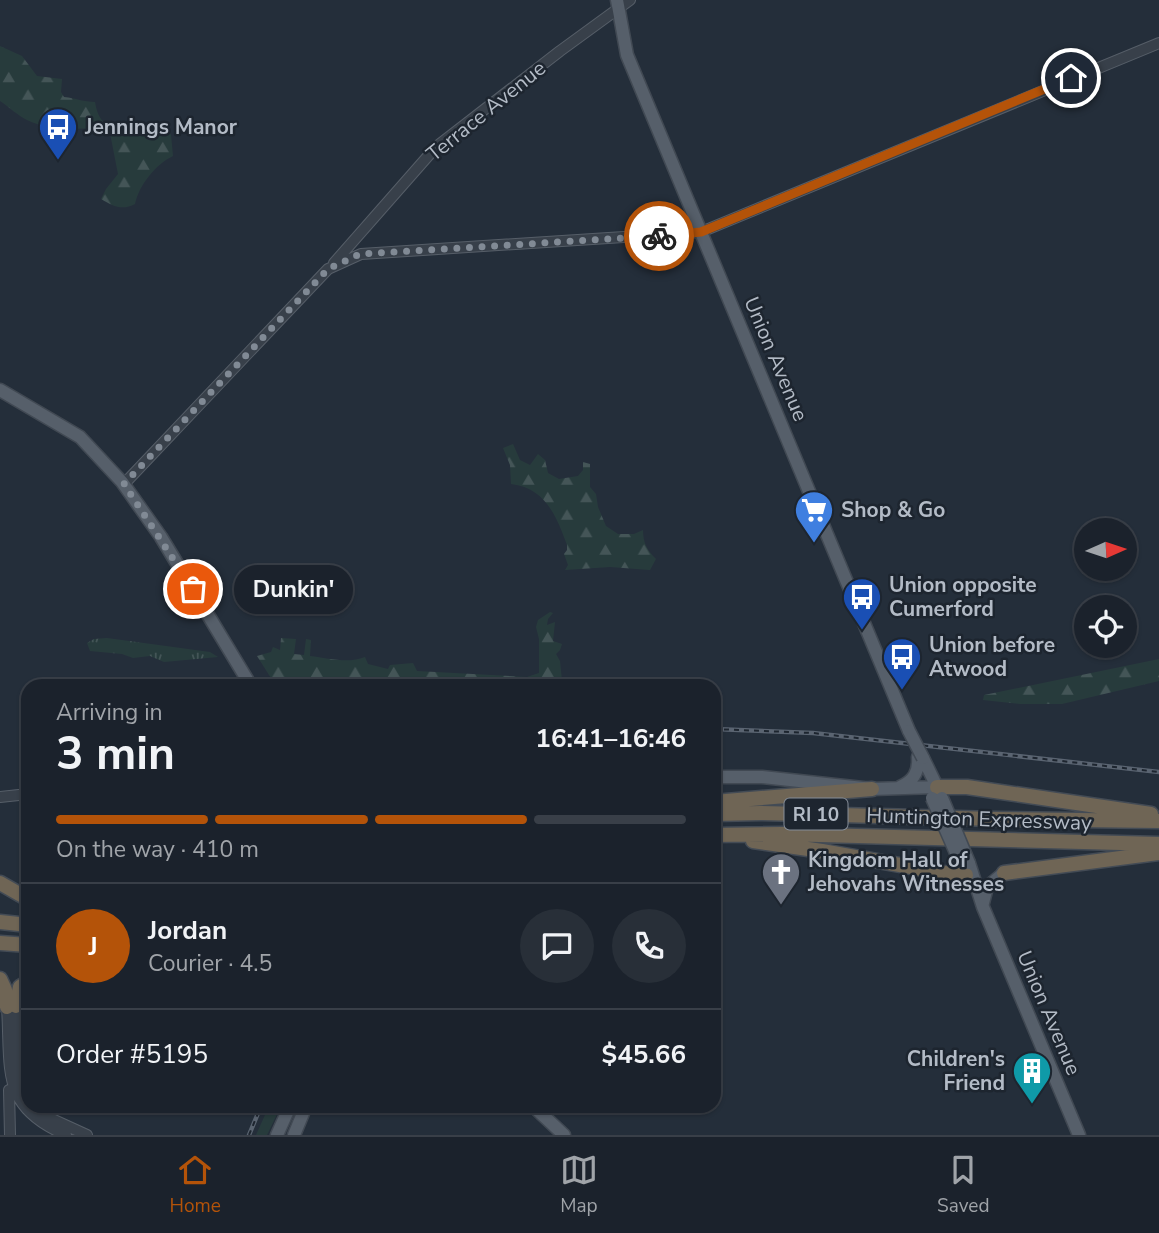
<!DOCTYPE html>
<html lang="en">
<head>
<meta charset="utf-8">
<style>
	:root { --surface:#1b222c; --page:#282f38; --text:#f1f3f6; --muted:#a0a4a9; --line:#393f48; --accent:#b45309 }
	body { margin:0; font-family:"Nunito Sans",sans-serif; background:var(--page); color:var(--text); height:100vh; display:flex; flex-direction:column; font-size:26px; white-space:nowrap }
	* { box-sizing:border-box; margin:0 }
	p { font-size:23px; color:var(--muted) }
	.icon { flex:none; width:38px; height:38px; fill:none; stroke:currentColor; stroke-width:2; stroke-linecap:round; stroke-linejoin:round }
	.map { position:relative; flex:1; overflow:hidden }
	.panel { position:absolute; left:21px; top:679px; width:700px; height:434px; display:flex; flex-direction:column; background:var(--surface); border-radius:21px; box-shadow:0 2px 5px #0004,0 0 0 2px var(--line) }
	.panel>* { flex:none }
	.needle { width:46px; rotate:87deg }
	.tools { position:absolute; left:1074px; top:518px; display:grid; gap:14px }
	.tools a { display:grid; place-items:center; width:63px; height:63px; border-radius:50%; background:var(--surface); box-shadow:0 2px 5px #0004,0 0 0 2px var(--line); font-size:35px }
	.pin { position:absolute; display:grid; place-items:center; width:60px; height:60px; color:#fff; margin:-30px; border:4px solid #fff; border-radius:50%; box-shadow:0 2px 7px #0007 }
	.courier { position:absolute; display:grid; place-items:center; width:70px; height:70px; margin:-35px; border:5px solid #b45309; border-radius:50%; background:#fff; color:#222; box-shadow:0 2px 9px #0007 }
	.bubble { position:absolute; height:49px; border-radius:24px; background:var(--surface); box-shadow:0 2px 5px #0004,0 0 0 2px var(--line); font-size:23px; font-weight:700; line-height:49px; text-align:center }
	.overview em { font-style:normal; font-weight:700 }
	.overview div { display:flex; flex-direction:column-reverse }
	.overview { display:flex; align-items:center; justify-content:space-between; height:119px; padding:0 35px }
	h1 { font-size:46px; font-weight:700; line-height:52px }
	.bar { display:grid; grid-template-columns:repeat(4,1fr); gap:10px 7px; align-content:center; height:84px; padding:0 35px }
	.bar i { height:9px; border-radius:5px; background:var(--line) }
	.bar .on { background:var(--accent) }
	.bar p { grid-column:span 4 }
	.line { display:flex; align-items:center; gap:18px; padding:0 35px; border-top:2px solid var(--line) }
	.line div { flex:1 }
	.round { display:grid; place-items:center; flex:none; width:74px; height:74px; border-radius:37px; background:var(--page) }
	.tab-bar { display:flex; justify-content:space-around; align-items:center; height:98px; border-top:2px solid var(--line); background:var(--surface); font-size:19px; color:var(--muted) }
	.tab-bar a { display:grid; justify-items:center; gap:4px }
	.tab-bar .on { color:var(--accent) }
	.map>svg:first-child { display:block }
</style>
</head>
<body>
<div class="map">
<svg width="1159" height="1135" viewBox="0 0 1159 1135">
	<defs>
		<pattern id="grass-tufts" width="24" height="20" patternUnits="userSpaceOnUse" patternTransform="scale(1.75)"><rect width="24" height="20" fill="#273b3c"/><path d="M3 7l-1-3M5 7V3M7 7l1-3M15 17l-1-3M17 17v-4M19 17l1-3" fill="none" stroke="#445557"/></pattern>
		<pattern id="forest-firs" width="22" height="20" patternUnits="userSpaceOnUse" patternTransform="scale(1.75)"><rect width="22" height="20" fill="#273b3c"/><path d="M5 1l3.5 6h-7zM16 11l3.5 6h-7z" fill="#445557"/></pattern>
	</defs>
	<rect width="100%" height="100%" fill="#242e3a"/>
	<path fill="url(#grass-tufts)" d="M107,638L210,652L218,657L164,662L150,656L133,658L122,654L90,651L87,643L94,639Z"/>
	<path fill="url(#forest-firs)" d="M0,46L22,56L37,76L62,79L61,92L64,97C76,98 83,102 95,102C97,116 103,126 117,130L135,120L147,129L166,128L171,135L173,156C156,164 139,185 135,204C122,211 113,206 101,199L106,189L118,174L109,128C82,128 52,132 27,120C17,115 9,107 0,101Z
		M513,444L520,460L530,465L538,454L545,460L548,473L559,479L578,476L583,470V462L590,464V487L596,494L598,507L606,526L618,534H634L643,530C643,543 647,550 656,559L650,570L610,567L565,570L568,565L564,554L567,550V545C556,515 545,488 511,484L510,465L503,448Z
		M550,612L553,613L548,619L547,625L555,622L553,641L562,644L560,650L556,654L560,661L562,681L590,686H276L257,656L271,652L273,647L280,650L281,638L296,639L294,654L304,655L306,639L311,640L310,656C328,658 348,664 365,657L368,664L388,669L390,665L413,663L417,671L527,677L539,673V639L536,627L538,620Z
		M1159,659V681L1062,704H1020L983,700L984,695Z
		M269,1106H281L267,1135H256Z"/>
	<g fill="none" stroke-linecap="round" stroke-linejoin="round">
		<g stroke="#565e68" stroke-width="12">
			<path id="minor" d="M334,263L436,147L560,51L630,0
				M124,484L328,269L361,254L701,232L1159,43
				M0,797L28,794
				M16,1006L17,1066L28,1100
				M7,1007C11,1071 0,1107 66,1135
				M11,1007L28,1005
				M9,1090L10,1135
				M32,1106L41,1114L87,1135"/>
		</g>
		<g stroke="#414953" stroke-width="15">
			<path id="major" d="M617,0L627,55L909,731
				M0,390L80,437L122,482L161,537L251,686
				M923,758L939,791
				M714,777H762L872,789L937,787
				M900,787C914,781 919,772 918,757
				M969,863L983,907L1079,1135
				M983,903L987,887L1004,873
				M533,1106L564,1135
				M277,1135L290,1106
				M294,1135L306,1106"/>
		</g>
		<g stroke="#434b55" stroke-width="17">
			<path id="highway" d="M937,787H967L1151,814
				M714,802L872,789
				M714,814L761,813L996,819L1159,821
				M714,835L782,834L1159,844
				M753,841L822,851L950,874L966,875
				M1004,873L1159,853
				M0,883L28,899
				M0,922L28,925
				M0,943L28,945
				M0,979L5,990L7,1007
				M16,1006L20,987L28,982"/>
		</g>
		<use href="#minor" stroke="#38404a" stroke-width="10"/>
		<use href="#major" stroke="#565f6a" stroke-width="12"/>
		<use href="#highway" stroke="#6f6555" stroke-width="14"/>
		<g stroke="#5a6471" stroke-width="4.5">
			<path id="rail" d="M714,729L813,733L1159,772
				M249,1135L261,1106"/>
		</g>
		<use href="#rail" stroke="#1d252f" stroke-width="2" stroke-dasharray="5" stroke-linecap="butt"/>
		<g stroke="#414953" stroke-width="15" stroke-linecap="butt">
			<path id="major-bridge" d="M909,731L923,758
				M932,798L960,862
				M942,798L969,863"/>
		</g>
		<use href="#major-bridge" stroke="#565f6a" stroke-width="12"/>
	</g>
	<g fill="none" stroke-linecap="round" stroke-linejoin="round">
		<path stroke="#818a95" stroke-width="7" stroke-dasharray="0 12.6" d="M193,589L124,484L328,269L360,254L659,236"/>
		<path stroke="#b45309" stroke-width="9" d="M659,236L701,232L1071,78"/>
	</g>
	<defs>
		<g id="bus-pin" transform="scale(2.0125)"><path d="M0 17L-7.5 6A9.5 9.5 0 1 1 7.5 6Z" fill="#1a4fb4" stroke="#1d252f"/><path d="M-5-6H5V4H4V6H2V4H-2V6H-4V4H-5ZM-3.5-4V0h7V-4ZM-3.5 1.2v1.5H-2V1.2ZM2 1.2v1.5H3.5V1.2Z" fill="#fff"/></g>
		<g id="supermarket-pin" transform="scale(2.0125)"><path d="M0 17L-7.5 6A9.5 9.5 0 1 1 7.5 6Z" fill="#3f7fe0" stroke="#1d252f"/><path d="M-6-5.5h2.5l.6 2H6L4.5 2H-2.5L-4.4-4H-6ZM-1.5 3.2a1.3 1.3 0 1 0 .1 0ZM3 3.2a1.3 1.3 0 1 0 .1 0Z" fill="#fff"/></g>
		<g id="church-pin" transform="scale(2.0125)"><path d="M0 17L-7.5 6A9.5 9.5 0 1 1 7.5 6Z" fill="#6b7280" stroke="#1d252f"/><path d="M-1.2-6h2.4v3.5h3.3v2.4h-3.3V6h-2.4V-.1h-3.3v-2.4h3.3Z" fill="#fff"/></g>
		<g id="building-pin" transform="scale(2.0125)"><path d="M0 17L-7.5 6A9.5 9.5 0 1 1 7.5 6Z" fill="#0f9aa8" stroke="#1d252f"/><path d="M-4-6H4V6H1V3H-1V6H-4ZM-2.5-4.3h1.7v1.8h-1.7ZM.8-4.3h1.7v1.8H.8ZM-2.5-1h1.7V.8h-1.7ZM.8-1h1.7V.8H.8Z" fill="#fff"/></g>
	</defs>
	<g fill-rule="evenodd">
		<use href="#bus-pin" x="58" y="127"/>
		<use href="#supermarket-pin" x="814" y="510"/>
		<use href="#bus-pin" x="862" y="597"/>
		<use href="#bus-pin" x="902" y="657"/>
		<use href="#church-pin" x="781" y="872"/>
		<use href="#building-pin" x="1032" y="1071"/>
	</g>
	<g text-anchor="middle" stroke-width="5" stroke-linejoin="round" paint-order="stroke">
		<rect fill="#1d252f" stroke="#868e99" stroke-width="2" x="784.5" y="798.5" width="63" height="31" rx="5"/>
		<g font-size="19" font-weight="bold" fill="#b3bbc6">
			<text x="816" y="821">RI 10</text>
		</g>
		<g font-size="21" fill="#b3bbc6" stroke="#1d252f">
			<text transform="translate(486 111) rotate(-39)" y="7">Terrace Avenue</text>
			<text transform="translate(776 359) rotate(67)" y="7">Union Avenue</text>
			<text transform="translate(979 819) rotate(2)" y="7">Huntington Expressway</text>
			<text transform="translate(1049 1013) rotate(67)" y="7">Union Avenue</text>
		</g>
		<g font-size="21" font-weight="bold" fill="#b3bbc6" stroke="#1d252f" text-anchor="start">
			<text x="85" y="134">Jennings Manor</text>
			<text x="841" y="517">Shop &amp; Go</text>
			<text x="889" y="592">Union opposite<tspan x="889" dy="24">Cumerford</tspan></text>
			<text x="929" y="652">Union before<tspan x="929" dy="24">Atwood</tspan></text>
			<text x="808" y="867">Kingdom Hall of<tspan x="808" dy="24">Jehovahs Witnesses</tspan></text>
			<text x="1005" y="1066" text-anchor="end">Children's<tspan x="1005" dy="24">Friend</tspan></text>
		</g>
	</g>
</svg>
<div class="tools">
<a><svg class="needle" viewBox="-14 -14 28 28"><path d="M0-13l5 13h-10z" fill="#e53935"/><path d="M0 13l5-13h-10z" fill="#a0a4a9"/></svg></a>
<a><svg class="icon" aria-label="locate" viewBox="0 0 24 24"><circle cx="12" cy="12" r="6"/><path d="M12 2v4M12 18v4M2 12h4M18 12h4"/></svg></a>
</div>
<div class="pin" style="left:193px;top:589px;background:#ea580c"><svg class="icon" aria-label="bag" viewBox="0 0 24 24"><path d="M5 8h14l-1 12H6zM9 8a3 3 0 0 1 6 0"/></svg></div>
<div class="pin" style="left:1071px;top:78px;background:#1f2937"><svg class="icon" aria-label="home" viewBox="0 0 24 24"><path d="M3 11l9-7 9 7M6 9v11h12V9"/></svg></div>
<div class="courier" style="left:659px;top:236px"><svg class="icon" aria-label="bike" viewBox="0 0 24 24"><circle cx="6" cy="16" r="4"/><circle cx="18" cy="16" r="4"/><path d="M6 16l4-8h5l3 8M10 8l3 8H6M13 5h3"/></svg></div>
<div class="bubble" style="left:234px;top:565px;width:119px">Dunkin'</div>
<section class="panel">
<div class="overview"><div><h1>3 min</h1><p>Arriving in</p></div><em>16:41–16:46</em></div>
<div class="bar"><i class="on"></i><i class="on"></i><i class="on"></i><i></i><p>On the way · 410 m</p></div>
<div class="line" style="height:126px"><b class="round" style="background:var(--accent);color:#fff">J</b><div><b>Jordan</b><p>Courier · 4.5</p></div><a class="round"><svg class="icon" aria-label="chat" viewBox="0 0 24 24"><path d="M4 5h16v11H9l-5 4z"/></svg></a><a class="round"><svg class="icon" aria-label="phone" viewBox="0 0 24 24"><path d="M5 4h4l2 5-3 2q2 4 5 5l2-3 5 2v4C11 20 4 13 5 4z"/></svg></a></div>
<div class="line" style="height:91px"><div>Order #5195</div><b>$45.66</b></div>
</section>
</div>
<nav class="tab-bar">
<a class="on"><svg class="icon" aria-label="home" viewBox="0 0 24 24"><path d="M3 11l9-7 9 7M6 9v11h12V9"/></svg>Home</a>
<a><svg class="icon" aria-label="map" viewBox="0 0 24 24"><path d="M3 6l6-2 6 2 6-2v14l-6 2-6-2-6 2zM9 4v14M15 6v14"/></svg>Map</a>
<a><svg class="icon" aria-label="saved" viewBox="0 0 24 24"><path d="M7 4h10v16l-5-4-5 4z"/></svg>Saved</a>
</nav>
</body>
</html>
